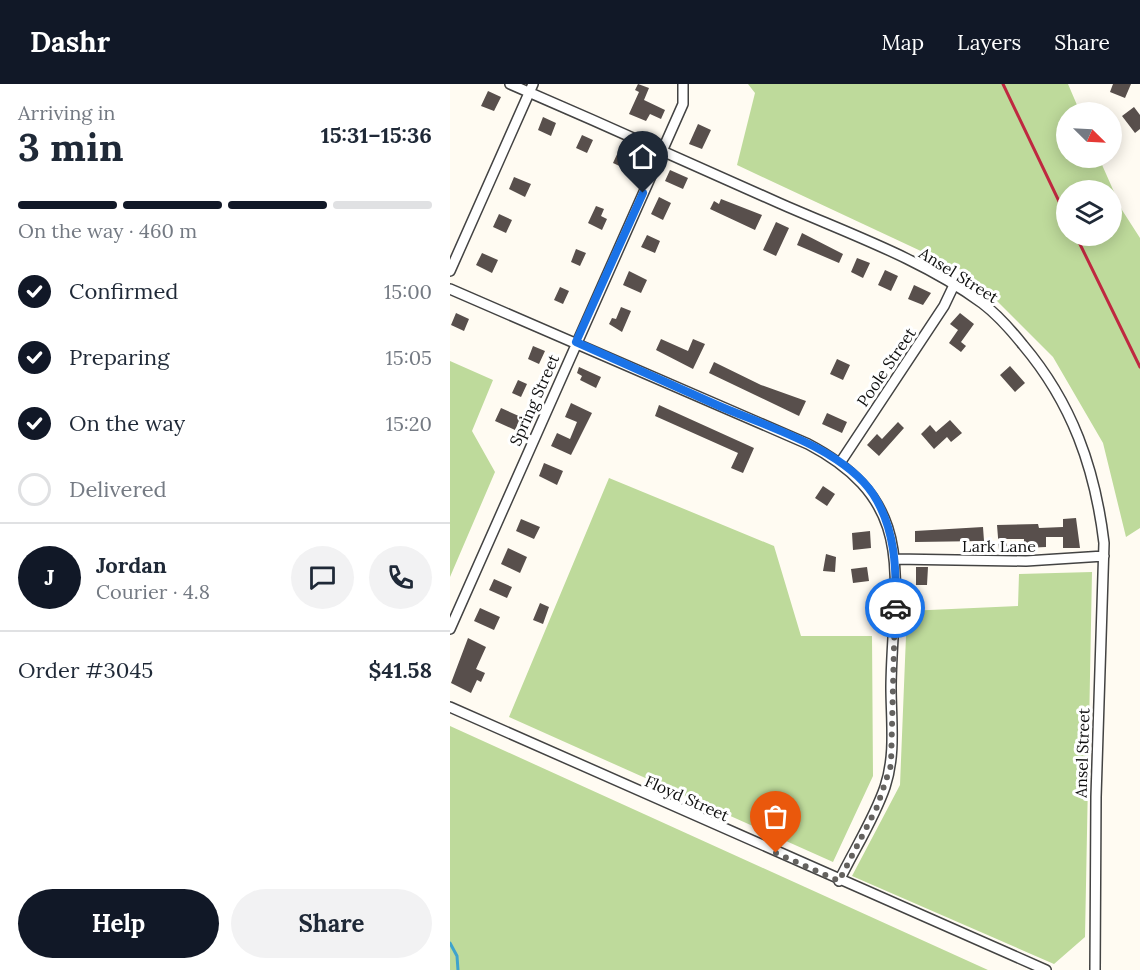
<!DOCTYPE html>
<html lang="en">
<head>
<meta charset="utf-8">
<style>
	:root { --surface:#fff; --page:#f2f2f3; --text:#1f2937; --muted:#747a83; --line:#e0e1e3; --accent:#111827 }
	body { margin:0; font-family:Lora,serif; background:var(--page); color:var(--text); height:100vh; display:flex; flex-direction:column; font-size:22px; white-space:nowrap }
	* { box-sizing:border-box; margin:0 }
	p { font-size:20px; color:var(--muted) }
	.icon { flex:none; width:33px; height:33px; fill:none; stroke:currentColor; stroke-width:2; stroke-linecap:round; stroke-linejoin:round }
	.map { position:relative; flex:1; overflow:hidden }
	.panel { display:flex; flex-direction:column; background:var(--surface); width:450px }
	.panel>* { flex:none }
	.needle { width:39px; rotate:114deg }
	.buttons { position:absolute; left:606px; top:18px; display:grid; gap:12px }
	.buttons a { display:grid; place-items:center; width:66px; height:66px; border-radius:50%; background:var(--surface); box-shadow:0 3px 15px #0003; font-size:30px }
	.pin { position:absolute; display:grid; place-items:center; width:51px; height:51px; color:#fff; margin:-62px -26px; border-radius:50% 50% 50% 0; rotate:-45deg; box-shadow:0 0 6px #0007 }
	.pin .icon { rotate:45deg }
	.courier { position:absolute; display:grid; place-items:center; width:60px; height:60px; margin:-30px; border:4px solid #1a73e8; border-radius:50%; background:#fff; color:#222; box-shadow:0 2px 8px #0007 }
	.summary em { font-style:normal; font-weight:700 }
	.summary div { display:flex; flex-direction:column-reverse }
	.summary { display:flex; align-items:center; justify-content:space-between; height:102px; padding:0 18px }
	h1 { font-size:39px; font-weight:700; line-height:45px }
	.bar { display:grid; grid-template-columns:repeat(4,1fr); gap:9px 6px; align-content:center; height:72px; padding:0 18px }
	.bar i { height:8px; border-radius:4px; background:var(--line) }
	.bar .on { background:var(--accent) }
	.bar p { grid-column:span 4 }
	.line { display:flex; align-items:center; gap:15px; padding:0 18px; border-top:2px solid var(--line) }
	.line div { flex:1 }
	.round { display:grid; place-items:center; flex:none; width:63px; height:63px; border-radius:32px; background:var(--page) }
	ol { padding:0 18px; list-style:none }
	li { display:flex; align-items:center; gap:18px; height:66px }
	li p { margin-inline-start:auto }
	li .icon { padding:6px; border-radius:50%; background:var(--accent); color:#fff; stroke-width:4 }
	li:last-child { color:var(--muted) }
	li i { width:33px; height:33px; border:3px solid var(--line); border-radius:50% }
	.action { display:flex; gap:12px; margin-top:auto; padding:12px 18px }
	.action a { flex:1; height:69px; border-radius:36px; background:var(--accent); color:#fff; font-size:24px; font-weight:700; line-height:69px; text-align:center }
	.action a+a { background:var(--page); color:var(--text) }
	header { display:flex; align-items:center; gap:36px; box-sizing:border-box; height:84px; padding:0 30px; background:var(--accent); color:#fff }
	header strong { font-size:28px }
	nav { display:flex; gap:33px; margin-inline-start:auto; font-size:21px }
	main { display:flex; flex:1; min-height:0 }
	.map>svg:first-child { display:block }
</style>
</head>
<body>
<header>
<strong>Dashr</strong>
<nav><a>Map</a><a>Layers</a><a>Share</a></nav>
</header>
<main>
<section class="panel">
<div class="summary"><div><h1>3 min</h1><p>Arriving in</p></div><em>15:31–15:36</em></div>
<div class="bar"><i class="on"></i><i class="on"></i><i class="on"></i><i></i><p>On the way · 460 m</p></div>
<ol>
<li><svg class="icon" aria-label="check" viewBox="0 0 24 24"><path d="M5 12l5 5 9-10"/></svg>Confirmed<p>15:00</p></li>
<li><svg class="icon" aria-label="check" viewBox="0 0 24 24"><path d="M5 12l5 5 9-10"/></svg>Preparing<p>15:05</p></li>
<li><svg class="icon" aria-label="check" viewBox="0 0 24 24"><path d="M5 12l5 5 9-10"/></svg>On the way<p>15:20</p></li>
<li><i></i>Delivered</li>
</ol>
<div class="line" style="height:108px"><b class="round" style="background:var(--accent);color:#fff">J</b><div><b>Jordan</b><p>Courier · 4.8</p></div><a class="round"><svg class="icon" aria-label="chat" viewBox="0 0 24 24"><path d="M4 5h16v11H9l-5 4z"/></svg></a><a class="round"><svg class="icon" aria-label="phone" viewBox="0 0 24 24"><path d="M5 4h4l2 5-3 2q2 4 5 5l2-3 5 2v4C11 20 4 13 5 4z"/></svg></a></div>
<div class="line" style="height:78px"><div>Order #3045</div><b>$41.58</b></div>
<div class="action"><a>Help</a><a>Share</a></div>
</section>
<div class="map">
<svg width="690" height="886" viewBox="0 0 690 886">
	<rect width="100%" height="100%" fill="#fffbf2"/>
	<path fill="#beda9b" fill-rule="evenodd" d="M298,0H618L630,28H616V74H649L672,126L690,154V444L676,453L653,359L603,273L520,190L287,81L305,9ZM662,106V152H616V106Z
		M0,277L43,296L22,347L45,388L0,493Z
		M159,394L324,462L351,552H422L423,692L383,778L59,633Z
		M642,488L635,853L604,880L402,792L450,701L457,527L568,522L569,490Z
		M0,642L538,886H0Z"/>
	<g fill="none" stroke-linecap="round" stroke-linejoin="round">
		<path stroke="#3fa3cc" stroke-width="3" d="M0,859L7,872L8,886"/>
	</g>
	<path fill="#584f4c" d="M188,0L199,4L194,16L215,26L211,35L200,30L196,37L179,30L189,8L185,6Z
		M663,0H681L675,14L660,8Z
		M38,7L51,13L44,27L31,22Z
		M684,23L690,31V45L685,49L672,32Z
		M93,33L106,39L101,52L88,46Z
		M248,40L261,46L252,65L239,60Z
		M132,51L143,56L137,69L126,64Z
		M169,66L181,72L176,85L163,79Z
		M220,86L238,94L233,105L215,97Z
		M64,93L81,100L75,113L59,105Z
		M209,113L221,119L213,136L201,130Z
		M271,115L312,131L305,146L260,125L264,117L269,120Z
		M146,122L154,125L151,132L157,135L152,146L138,139Z
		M49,130L62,136L56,149L43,143Z
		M326,138L339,144L326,172L313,166Z
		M352,149L393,170L389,179L347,161Z
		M197,151L210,157L205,169L191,163Z
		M126,165L136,169L130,182L121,178Z
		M32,169L48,176L42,189L26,181Z
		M407,174L420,179L413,194L401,188Z
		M435,186L448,192L441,207L428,201Z
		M179,187L197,196L191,209L173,201Z
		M464,201L481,209L473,221L458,215Z
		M110,203L119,207L113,220L104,216Z
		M171,223L181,227L172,248L159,240L162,234L166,235Z
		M6,229L19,235L14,247L1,241Z
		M510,229L524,240L511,258L516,262L511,268L499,259L508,246L500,240Z
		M211,255L238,267L243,255L255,260L243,285L206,266Z
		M83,262L95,267L89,280L78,275Z
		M387,275L400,281L393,296L380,290Z
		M264,278L311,301L356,317L349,332L259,289Z
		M560,282L575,299L565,308L550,291Z
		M129,283L151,293L146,304L130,296L132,292L127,289Z
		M68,296L77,300L71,313L62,309Z
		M121,319L142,329L121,371L101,362L107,349L120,355L127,338L115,333Z
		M209,321L304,364L293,389L281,384L288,369L205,332Z
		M51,324L71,333L65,346L45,337Z
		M377,329L397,338L392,349L372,340Z
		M500,336L512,349L501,358L497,353L484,365L471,350L480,341L486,348Z
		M448,338L454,344L429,372L417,361L427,350L432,355Z
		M94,379L113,387L107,401L89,392Z
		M373,402L385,410L377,422L365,414Z
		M626,434L630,464H613V453H596V463L574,464V455H556L557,466H549L547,441L588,440L589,444L613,443V435Z
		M71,435L90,443L84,455L66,447Z
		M533,443L534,457L465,458V447Z
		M420,447L421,464L403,466L402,449Z
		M58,464L77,473L70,489L51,480Z
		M376,470L386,473L385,488L373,487Z
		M417,483L419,497L403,499L401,485Z
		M466,483H478L477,501H466Z
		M44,495L62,503L57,514L39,506Z
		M90,519L99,523L93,540L83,536Z
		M30,524L50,533L44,546L24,537Z
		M18,554L36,563L26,585L35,589L31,598L27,596L21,609L1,599Z"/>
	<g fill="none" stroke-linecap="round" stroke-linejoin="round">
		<g stroke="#434343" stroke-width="12">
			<path id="minor" d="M60,0C150,39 240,79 329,119C397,149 472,175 532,219C548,231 561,246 573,261C622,319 645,384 654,459L646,713L645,886
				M0,187L83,0
				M0,205L358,360C472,420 442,496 441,603C441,636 446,670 435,703C424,735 404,766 389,797
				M390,379L494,222L504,201
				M444,475L576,477L654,472
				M0,545L233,20V0
				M0,623L596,886"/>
		</g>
		<use href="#minor" stroke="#fff" stroke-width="9"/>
		<path stroke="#bf2840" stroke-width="3" d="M553,0L616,132
			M626,152L690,283"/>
	</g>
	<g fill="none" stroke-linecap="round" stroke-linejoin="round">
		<path stroke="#64625f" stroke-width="6" stroke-dasharray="0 10.8" d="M326,769L389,797L427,723L441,681L445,524"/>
		<path stroke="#1a73e8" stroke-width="8" d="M193,109L126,258C173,279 220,300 267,321C315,342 392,364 423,410C445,444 447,485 445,524"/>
	</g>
	<g text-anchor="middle" stroke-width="6" stroke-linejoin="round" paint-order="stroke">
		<g font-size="16" fill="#101010" stroke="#fff">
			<text transform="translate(509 191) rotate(32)" y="6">Ansel Street</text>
			<text transform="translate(436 283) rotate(-56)" y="6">Poole Street</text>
			<text transform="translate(84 316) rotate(-66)" y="6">Spring Street</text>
			<text x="549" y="468">Lark Lane</text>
			<text transform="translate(632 669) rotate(-88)" y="6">Ansel Street</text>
			<text transform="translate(237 714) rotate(24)" y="6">Floyd Street</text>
		</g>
	</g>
</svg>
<div class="buttons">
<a><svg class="needle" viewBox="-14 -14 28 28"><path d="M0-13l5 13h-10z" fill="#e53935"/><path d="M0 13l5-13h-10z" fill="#747a83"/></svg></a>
<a><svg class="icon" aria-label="layers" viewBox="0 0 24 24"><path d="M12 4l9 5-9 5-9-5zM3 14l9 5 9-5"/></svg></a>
</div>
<div class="pin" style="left:326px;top:769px;background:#ea580c"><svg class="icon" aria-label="bag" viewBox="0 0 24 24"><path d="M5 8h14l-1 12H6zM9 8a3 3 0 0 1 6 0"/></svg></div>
<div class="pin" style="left:193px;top:109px;background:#1f2937"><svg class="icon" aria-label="home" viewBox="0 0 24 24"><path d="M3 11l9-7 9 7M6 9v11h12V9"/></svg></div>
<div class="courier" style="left:445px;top:524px"><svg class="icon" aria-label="car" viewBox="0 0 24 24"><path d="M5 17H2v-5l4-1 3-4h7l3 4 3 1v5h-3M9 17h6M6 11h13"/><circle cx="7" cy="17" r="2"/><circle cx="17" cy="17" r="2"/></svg></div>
</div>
</main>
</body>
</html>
